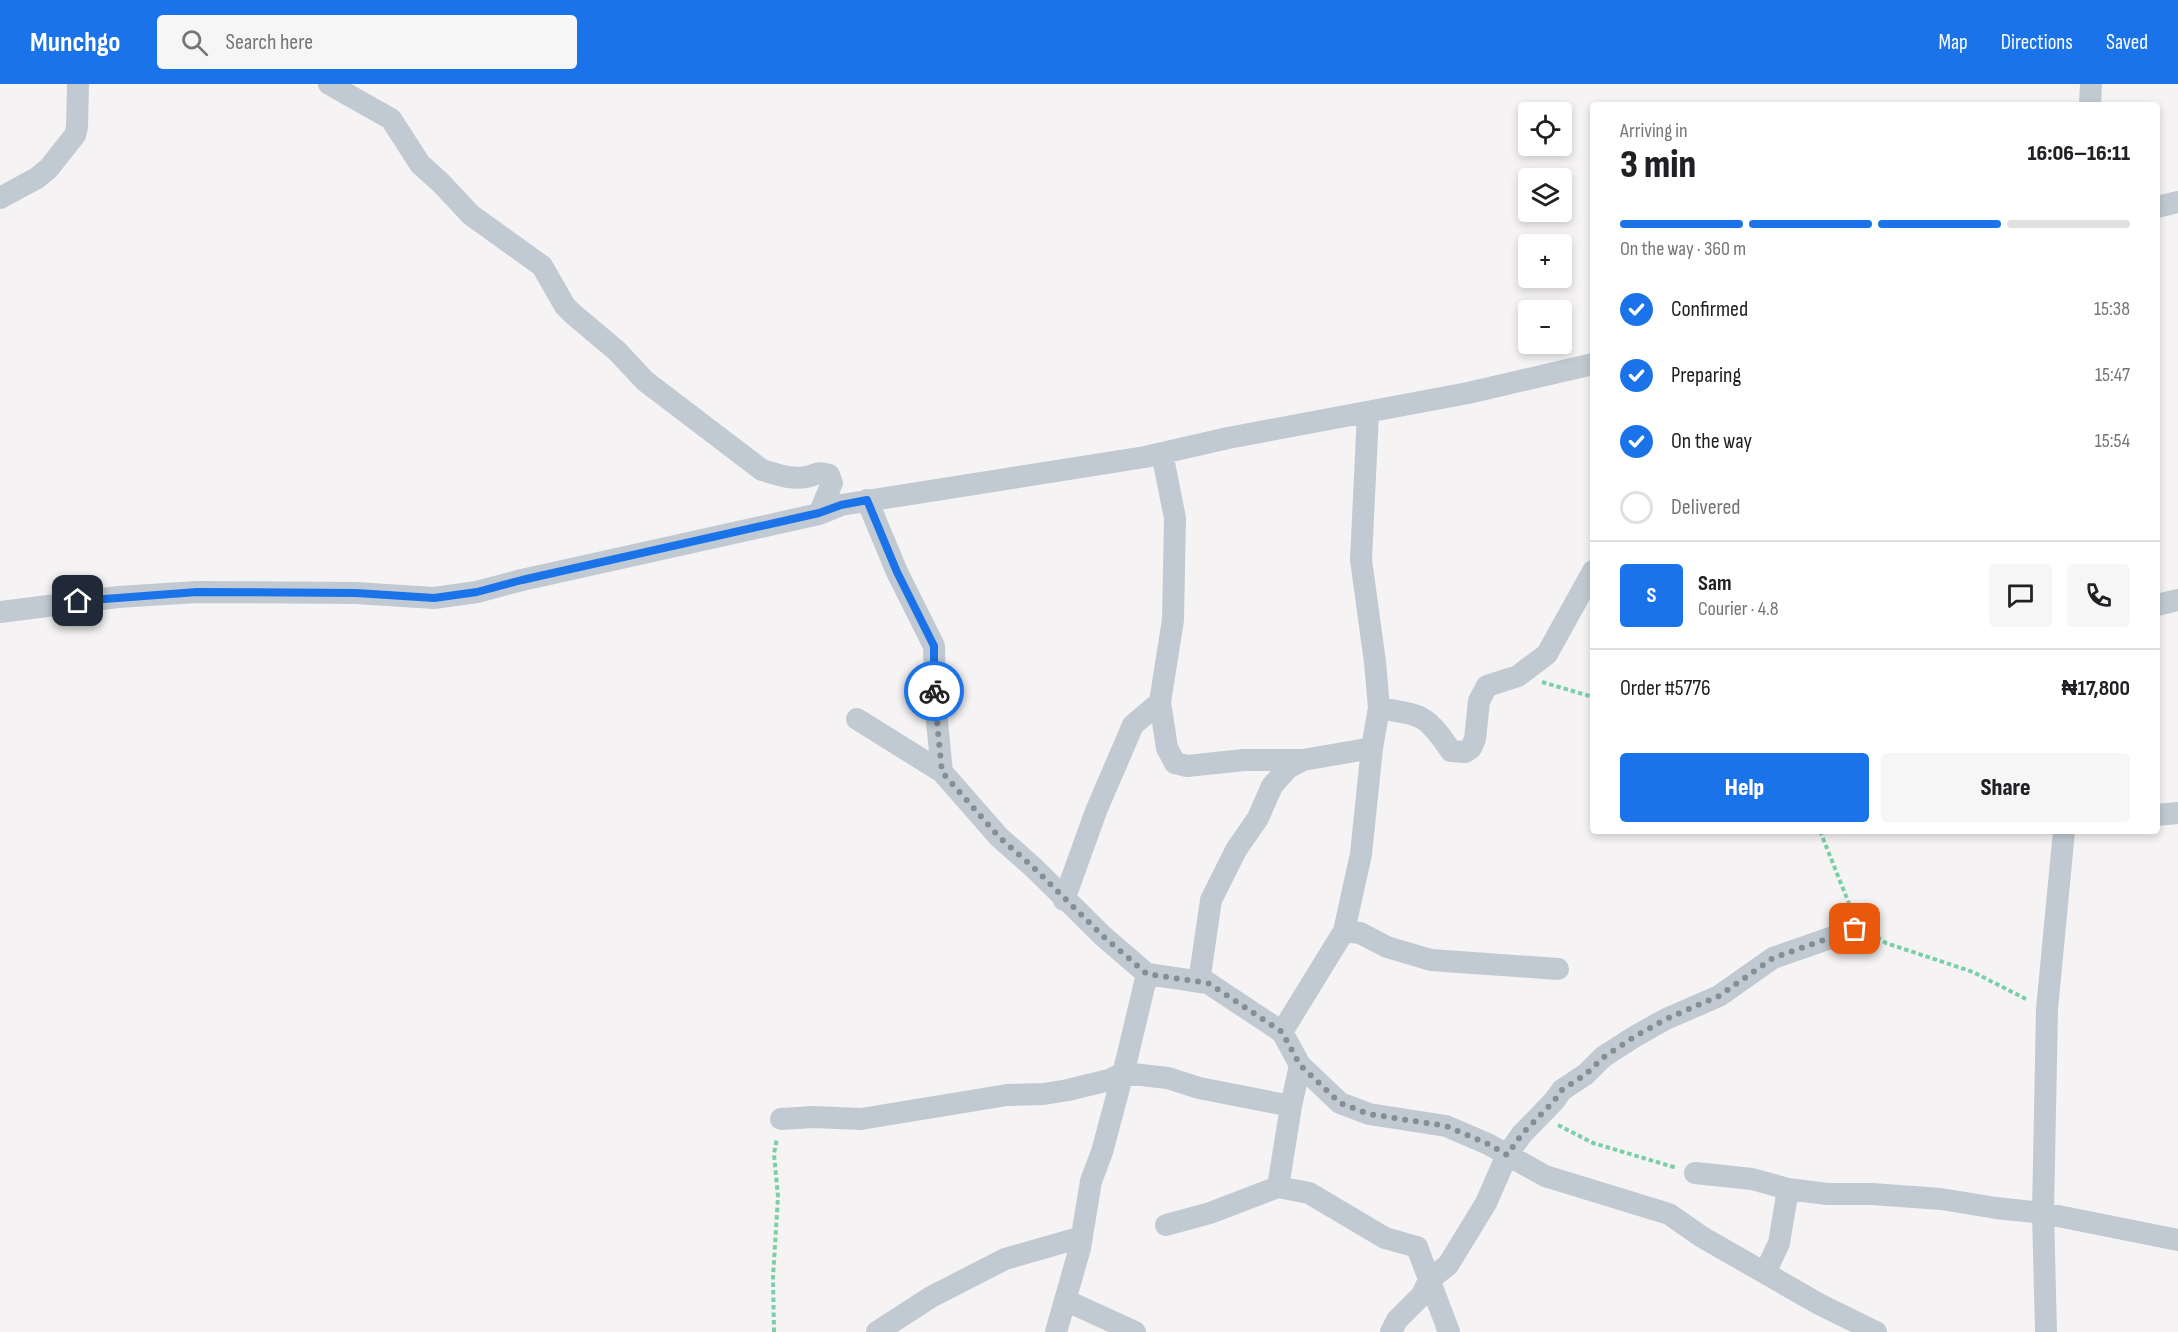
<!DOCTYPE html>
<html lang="en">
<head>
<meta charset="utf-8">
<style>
	:root { --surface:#fff; --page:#f6f6f6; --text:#202124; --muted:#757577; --line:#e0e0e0; --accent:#1a73e8 }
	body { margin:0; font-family:"Sofia Sans Condensed",sans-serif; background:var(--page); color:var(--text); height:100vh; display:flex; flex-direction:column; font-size:22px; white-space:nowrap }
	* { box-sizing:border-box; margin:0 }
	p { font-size:20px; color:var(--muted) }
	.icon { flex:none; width:33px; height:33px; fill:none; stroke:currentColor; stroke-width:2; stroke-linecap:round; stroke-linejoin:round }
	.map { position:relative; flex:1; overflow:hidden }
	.sheet { position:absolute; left:1590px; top:18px; width:570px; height:732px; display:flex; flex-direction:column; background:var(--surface); border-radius:6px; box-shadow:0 3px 9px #0003 }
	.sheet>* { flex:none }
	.fabs { position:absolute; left:1518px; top:18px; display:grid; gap:12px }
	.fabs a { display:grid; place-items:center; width:54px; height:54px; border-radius:6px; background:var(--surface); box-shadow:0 3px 9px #0003; font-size:30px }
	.pin { position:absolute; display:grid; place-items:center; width:51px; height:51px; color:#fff; margin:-26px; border-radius:12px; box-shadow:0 3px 9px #0006 }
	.courier { position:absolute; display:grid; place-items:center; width:60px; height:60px; margin:-30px; border:4px solid #1a73e8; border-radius:50%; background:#fff; color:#222; box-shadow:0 2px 8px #0007 }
	.overview em { font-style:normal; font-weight:800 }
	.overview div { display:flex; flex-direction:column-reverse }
	.overview { display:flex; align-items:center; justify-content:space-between; height:102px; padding:0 30px }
	h1 { font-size:39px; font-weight:800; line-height:45px }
	.bar { display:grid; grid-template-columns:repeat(4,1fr); gap:9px 6px; align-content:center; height:72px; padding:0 30px }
	.bar i { height:8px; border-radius:4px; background:var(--line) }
	.bar .selected { background:var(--accent) }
	.bar p { grid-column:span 4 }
	.line { display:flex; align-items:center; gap:15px; padding:0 30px; border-top:2px solid var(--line) }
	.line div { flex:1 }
	.round { display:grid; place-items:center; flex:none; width:63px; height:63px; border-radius:6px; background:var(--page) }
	ol { padding:0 30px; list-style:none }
	li { display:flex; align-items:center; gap:18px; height:66px }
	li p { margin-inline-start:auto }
	li .icon { padding:6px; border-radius:50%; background:var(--accent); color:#fff; stroke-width:4 }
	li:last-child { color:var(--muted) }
	li i { width:33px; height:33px; border:3px solid var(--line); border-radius:50% }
	.action { display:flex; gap:12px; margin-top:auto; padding:12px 30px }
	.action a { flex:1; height:69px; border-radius:6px; background:var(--accent); color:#fff; font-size:24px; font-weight:800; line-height:69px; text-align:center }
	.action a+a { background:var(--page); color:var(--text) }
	header { display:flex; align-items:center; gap:36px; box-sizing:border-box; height:84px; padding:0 30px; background:var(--accent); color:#fff }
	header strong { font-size:28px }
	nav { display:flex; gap:33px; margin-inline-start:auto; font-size:21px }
	.search { width:420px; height:54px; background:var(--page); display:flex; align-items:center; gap:15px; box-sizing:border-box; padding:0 21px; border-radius:6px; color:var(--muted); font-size:22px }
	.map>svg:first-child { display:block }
</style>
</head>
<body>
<header>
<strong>Munchgo</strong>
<div class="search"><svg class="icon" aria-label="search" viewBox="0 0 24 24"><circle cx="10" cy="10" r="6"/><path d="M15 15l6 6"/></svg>Search here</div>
<nav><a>Map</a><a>Directions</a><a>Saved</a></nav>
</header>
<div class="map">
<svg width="2178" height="1248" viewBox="0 0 2178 1248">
	<rect width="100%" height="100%" fill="#f5f3f3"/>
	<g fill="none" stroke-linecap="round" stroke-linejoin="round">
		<path stroke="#7ad0a6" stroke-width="4" stroke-dasharray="4.5 3" stroke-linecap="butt" d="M1542,598L1593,613
			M1820,747L1852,827
			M1877,853L1886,859L1973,888L2028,916
			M1558,1041L1593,1059L1677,1084
			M774,1248L773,1193L778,1113L774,1070L777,1054"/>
		<path stroke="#c1cad2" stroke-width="22" d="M329,0L391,35L420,80L441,99L471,131L542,182L565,222L573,230L617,267L645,297L762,386C776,390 791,396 806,393C817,391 816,387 829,391L832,399L819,430
			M2090,21L2091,0
			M0,114L37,94L49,84L75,51L77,43L78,0
			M2157,123L2178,118
			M1368,329L1361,476L1375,578L1379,624L1372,664L1361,770L1344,847L1360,849L1387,863L1431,876L1558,885
			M1162,369L1175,434L1173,536L1160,618L1167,664L1175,679L1187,682L1244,676H1303L1372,664
			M867,416L897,488L934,562L935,617L942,688L999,753L1034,784L1104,853L1147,890L1208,899L1282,948L1300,981L1340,1019L1369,1030L1446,1042L1488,1060L1545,1092L1669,1130L1702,1153L1765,1189L1819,1220L1876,1248
			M2157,521L2178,516
			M0,528L118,513L197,508L356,509L434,514L477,508L522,496L819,430L841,421L1145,373L1228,354L1468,309L1593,280
			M1379,624C1423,632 1425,629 1451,667L1465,668L1471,664L1475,655L1479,617L1487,602L1518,592L1547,570L1593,487
			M857,635L942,688
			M2157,731L2178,729
			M1064,816L1096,727L1133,641L1160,618
			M1199,898L1211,816L1236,766L1258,734L1272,702L1288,684L1303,676
			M1282,948L1344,847
			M781,1035L813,1033L861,1035L1007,1011L1044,1010L1068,1006L1109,996L1123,989L1168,994L1199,1004L1291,1022
			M1695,1089L1752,1095L1788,1105L1827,1110H1872L1941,1115L1996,1124L2043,1129L2178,1156
			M1278,1103L1291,1022L1300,981
			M1166,1141L1210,1129L1278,1103L1309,1109L1385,1154L1417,1163L1449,1248
			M1765,1189L1779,1159L1788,1105
			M1065,1216L1135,1248
			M877,1248L931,1213L1005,1175L1082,1153
			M1056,1248L1080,1164L1091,1097L1102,1068L1127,974L1147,890
			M1391,1248L1397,1236L1422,1211L1429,1196L1448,1181L1486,1119L1507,1071L1522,1050L1554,1017L1562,1006L1586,990L1603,973L1634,953L1666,935L1719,912L1773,874L1862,843
			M2046,1248L2043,1129L2047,925L2064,747"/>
	</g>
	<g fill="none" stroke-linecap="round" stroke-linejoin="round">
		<path stroke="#868d94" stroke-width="6" stroke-dasharray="0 10.8" d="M934,607L942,688L999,753L1034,784L1104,853L1147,890L1208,899L1222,908L1282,948L1300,981L1340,1019L1369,1030L1446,1042L1488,1060L1507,1071L1522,1050L1554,1017L1562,1006L1586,990L1604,973L1634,953L1666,935L1719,912L1773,874L1855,845"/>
		<path stroke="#1a73e8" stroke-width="8" d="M78,517L197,508L356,509L434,514L477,508L522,496L819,429L841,421L867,416L897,488L934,562V607"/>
	</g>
</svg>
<div class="fabs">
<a><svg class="icon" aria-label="locate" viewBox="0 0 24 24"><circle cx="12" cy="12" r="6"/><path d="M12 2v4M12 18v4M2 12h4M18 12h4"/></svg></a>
<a><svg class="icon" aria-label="layers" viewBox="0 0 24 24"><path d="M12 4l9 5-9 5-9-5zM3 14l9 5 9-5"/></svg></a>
<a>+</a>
<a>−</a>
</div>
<div class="pin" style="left:1855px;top:845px;background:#ea580c"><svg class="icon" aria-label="bag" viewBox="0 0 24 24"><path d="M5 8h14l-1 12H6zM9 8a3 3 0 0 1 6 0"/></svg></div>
<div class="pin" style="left:78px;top:517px;background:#1f2937"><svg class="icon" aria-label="home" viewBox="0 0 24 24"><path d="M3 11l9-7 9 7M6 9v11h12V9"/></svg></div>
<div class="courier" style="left:934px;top:607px"><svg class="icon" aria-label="bike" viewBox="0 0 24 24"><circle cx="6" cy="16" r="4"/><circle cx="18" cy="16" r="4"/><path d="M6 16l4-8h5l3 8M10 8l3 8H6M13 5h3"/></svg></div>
<section class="sheet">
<div class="overview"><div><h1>3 min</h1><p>Arriving in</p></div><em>16:06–16:11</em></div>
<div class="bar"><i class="selected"></i><i class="selected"></i><i class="selected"></i><i></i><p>On the way · 360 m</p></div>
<ol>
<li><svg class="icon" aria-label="check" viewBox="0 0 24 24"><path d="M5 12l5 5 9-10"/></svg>Confirmed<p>15:38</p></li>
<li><svg class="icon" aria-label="check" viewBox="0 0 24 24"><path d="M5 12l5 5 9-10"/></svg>Preparing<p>15:47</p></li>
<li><svg class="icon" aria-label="check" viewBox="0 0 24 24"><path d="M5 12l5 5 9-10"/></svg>On the way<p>15:54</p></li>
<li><i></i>Delivered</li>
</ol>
<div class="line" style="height:108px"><b class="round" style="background:var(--accent);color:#fff">S</b><div><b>Sam</b><p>Courier · 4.8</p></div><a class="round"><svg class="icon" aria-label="chat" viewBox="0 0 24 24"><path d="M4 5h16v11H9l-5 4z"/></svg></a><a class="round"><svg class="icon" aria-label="phone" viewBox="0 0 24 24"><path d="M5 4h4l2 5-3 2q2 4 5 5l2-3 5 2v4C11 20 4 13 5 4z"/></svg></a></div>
<div class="line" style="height:78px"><div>Order #5776</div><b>₦17,800</b></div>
<div class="action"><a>Help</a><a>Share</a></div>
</section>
</div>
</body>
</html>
